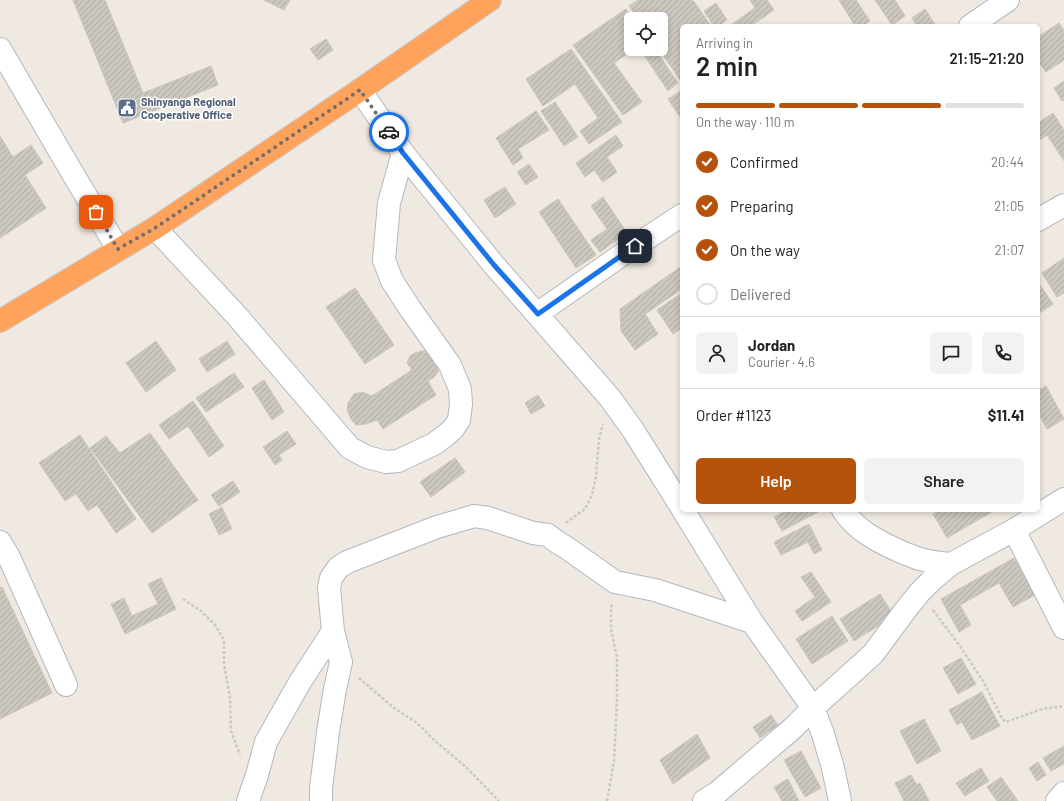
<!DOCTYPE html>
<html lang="en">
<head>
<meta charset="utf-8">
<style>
	:root { --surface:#fff; --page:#f2f2f2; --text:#222; --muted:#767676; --line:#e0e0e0; --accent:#b45309 }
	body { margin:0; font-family:Barlow,sans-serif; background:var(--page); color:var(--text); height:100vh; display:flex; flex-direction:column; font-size:15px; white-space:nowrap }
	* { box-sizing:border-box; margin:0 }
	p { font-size:13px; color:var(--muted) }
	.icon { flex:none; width:22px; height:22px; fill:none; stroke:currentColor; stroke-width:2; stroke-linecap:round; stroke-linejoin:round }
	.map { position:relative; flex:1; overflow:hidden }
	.drawer { position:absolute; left:680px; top:24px; width:360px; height:488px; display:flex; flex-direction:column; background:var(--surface); border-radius:6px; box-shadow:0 2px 6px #0003 }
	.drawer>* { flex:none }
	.controls { position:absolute; left:624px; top:12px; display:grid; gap:8px }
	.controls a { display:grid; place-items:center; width:44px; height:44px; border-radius:6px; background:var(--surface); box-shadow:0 2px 6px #0003; font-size:20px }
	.pin { position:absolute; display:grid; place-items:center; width:34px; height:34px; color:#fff; margin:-17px; border-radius:8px; box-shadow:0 2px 6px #0006 }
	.courier { position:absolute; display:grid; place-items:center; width:40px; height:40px; margin:-20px; border:3px solid #1a73e8; border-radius:50%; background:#fff; color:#222; box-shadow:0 1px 5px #0007 }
	.summary em { font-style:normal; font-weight:600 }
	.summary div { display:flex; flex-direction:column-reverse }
	.summary { display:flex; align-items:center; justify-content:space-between; height:68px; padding:0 16px }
	h1 { font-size:26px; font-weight:600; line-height:30px }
	.bar { display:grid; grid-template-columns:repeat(4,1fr); gap:6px 4px; align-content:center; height:48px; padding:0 16px }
	.bar i { height:5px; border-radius:3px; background:var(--line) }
	.bar .selected { background:var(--accent) }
	.bar p { grid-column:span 4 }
	.line { display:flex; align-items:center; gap:10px; padding:0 16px; border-top:1px solid var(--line) }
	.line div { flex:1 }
	.round { display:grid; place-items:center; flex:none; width:42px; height:42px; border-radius:6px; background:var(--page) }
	ol { padding:0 16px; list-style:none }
	li { display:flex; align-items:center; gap:12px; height:44px }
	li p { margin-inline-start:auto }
	li .icon { padding:4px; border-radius:50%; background:var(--accent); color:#fff; stroke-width:4 }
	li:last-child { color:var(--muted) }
	li i { width:22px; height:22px; border:2px solid var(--line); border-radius:50% }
	.button { display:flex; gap:8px; margin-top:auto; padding:8px 16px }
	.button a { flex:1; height:46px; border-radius:6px; background:var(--accent); color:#fff; font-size:16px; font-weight:600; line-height:46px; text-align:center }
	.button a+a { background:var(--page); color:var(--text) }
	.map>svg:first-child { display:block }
</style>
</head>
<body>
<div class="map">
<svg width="1064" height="801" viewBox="0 0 1064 801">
	<defs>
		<pattern id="building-hatch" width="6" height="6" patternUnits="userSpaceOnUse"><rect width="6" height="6" fill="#cbc7bf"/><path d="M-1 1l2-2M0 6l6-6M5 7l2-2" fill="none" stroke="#afaba4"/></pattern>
	</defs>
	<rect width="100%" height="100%" fill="#efe9e1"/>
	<path fill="url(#building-hatch)" stroke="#cbc5ba" d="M73,0H105L143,93L211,66L218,85L123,123Z
		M264,0H290L284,10Z
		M638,0H693L711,26H682V83L659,49H661V19H638L629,6Z
		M750,0H767L774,10L751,26H729L755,8Z
		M839,0H856L870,21L862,26H855Z
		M875,0H895L905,16L892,25Z
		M716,3L727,20L718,26H714L704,11Z
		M626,9L633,19H631V49H634L614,63L642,102L623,115L573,45Z
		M925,9L936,26H917L912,18Z
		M1059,23L1064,31V60L1046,72L1038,61V37Z
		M326,39L333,50L318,60L310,49Z
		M571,49L622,122L589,144L580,131L598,118L575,84L543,106L526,79Z
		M652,49H655L678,83L668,91L644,55Z
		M1064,81V100L1062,101L1054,88Z
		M681,91L682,92V120L668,99Z
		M555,102L578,137L564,146L541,111Z
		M536,111L549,130L518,149L523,158L513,165L496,138Z
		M1053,113L1064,130V161L1047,135L1038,141V123Z
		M616,135L623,146L607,157L617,172L603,182L594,170L585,177L576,163Z
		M0,136L13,157L31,145L43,163L25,175L46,208L0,238Z
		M529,164L538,177L526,185L517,172Z
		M505,187L516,204L495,218L484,200Z
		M603,197L627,233L600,252L591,240L607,229L591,206Z
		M558,199L596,255L576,268L539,212Z
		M1064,258V293L1057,297L1042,273Z
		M682,266V289L645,314L658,334L635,350L621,331L620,309Z
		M1038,282L1053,304L1038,314Z
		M355,288L394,345L365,364L326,307Z
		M682,293V328L673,334L657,310Z
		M156,341L176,370L146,392L126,363Z
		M227,341L235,354L207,372L199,359Z
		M423,351L428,352L438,364V372L433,378L428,381L436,395L383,429L377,420L366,424L356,425L351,419L347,410L348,403L354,394L362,392L372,396L412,370L407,363L410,356L415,353Z
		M234,373L244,387L206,412L196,398Z
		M264,380L284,412L272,420L252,388Z
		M1046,386L1064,419L1047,429L1038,412V390Z
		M538,395L545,406L531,414L525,403Z
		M193,401L224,446L209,457L188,426L169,439L159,425Z
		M287,431L296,444L279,455L282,460L275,465L263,447Z
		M150,433L198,500L152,533L90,448L106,436L120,453Z
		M80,435L136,519L116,533L97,505L88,511L76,494L65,501L39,463Z
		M455,458L465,472L431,497L420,482Z
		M233,481L240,492L219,506L211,495Z
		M222,507L232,529L219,535L209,514Z
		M788,510H817L818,512L782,531L774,517Z
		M941,510H995L947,538L933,514Z
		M809,524L822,550L814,554L808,542L781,555L774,542Z
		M1014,558L1035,595L1013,607L999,583L960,605L971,625L959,632L941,599Z
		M811,572L831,602L802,621L795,611L815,597L801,577Z
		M161,578L176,609L125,634L111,604L124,598L132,616L158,604L148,584Z
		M2,587L52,693L0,719V588Z
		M880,594L894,616L854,641L840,619Z
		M832,616L848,641L812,664L796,639Z
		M961,658L976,684L958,694L943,668Z
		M982,692L1000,726L972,740L962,722L957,725L949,710Z
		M771,715L778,725L760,738L753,727Z
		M924,719L941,751L917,764L900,731Z
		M697,734L710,758L673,784L660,760Z
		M1064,746V764L1051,771L1043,758Z
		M801,751L821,788L805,797L784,760Z
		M1038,762L1046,775L1037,781L1029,768Z
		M981,768L989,781L965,796L956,783Z
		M911,775L917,785L920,783L929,801H904L895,783Z
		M1001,777L1018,801H997L987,787Z
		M788,779L799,801H782L774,787Z"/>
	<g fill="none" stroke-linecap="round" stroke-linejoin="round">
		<g stroke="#b4b7c1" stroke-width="24">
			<path id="minor" d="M970,26L1008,0
				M0,49L73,174L118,249
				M360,90L403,153L494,265L610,398L633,430L682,508
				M1038,220L1064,205
				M155,228L237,316L350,448L367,457L386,462L398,461L434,444L445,436L453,429L459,420L461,404L460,389L450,365L411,310L392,281L384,260L389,203L403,153
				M537,314L623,254L682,215
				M683,510L752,622L813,708L823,734L833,768L840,801
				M843,510C857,532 883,544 906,554C911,555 915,558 920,559C930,562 941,563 951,564
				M1014,530L1064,628
				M0,542L9,557L66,685
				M248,801L257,775L266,742L300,682L333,631L329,588L331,578L338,568L347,562L437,527L461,520L474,516L488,518L533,533L548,535L557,542L567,548L615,582L655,590L752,622
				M321,801V788L328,732L335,689L341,662L333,631
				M704,801L718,792L793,728L813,708L873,654L904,612L920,592L933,579L951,564L1014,530L1064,499
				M1057,801L1064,793"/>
		</g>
		<g stroke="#c9c9c9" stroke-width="24">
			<path id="highway" d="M0,321L155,228L360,90L490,0"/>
		</g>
		<path stroke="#c9c9c9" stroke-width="2.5" stroke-dasharray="3 2" stroke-linecap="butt" d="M566,523L585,509L592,495L596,476L599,439L603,424
			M183,599L201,611L215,625L224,640V664L230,698L231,731L240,755
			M933,610L962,649L983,681L1000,714L1002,719L1006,722L1042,709L1064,706
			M359,678L394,708L417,723L435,741L453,756L467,768L499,801
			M607,801L614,761L617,700V658L611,629V610L612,603"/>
		<use href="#minor" stroke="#fff" stroke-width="22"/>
		<use href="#highway" stroke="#ffa35c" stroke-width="22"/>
	</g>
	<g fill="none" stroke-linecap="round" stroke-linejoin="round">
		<path stroke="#726f6d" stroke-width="4" stroke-dasharray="0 7.2" d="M96,212L118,249L155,228L360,90L389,132"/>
		<path stroke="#1a73e8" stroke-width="5" d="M389,132L403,153L494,265L538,314L635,246"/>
	</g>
	<defs>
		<g id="civic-square" transform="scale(1)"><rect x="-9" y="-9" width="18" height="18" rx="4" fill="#5c6f8a" stroke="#fff"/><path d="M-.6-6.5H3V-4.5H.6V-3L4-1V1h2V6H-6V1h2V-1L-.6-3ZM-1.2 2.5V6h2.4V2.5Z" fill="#fff"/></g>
	</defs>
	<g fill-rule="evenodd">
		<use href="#civic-square" x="127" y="108"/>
	</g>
	<g text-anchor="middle" stroke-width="3" stroke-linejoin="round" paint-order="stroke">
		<g font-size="11" font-weight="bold" fill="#4e5e75" stroke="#fff" text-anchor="start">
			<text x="141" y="106">Shinyanga Regional<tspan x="141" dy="13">Cooperative Office</tspan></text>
		</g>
	</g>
</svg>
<div class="controls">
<a><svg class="icon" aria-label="locate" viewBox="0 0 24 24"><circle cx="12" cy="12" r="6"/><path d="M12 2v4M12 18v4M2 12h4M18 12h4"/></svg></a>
</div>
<div class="pin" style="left:96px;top:212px;background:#ea580c"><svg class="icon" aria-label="bag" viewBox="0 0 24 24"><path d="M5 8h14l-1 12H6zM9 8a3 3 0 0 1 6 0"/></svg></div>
<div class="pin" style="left:635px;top:246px;background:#1f2937"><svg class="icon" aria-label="home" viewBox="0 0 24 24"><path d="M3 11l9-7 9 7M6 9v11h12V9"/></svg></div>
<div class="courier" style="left:389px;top:132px"><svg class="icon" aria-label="car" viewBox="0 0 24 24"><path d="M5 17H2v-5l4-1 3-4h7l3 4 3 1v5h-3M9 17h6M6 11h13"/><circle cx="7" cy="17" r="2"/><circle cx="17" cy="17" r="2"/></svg></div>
<section class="drawer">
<div class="summary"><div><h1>2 min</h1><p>Arriving in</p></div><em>21:15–21:20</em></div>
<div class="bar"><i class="selected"></i><i class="selected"></i><i class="selected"></i><i></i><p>On the way · 110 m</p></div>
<ol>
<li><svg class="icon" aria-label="check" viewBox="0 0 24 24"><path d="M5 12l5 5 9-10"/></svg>Confirmed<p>20:44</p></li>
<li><svg class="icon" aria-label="check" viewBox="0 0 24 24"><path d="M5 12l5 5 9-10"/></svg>Preparing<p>21:05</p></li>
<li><svg class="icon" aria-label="check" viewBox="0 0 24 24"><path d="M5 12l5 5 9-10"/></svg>On the way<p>21:07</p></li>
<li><i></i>Delivered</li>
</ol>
<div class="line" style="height:72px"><a class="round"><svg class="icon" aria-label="person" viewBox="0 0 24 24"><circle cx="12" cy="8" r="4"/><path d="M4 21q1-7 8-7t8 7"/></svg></a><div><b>Jordan</b><p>Courier · 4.6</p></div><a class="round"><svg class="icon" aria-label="chat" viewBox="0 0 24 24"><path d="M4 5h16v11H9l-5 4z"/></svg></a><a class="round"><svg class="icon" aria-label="phone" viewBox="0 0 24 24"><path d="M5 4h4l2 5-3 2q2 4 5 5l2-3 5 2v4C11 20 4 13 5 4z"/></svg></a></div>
<div class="line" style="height:52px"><div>Order #1123</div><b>$11.41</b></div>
<div class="button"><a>Help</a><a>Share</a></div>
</section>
</div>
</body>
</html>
